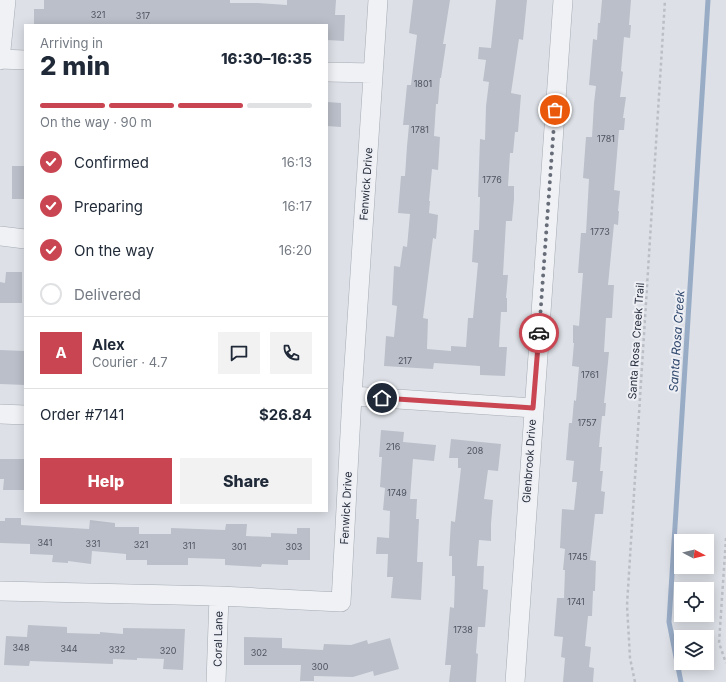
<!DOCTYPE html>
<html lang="en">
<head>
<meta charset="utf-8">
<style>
	:root { --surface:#fff; --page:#f2f2f3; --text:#1f2937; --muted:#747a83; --line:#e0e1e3; --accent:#c94551 }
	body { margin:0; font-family:Inter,sans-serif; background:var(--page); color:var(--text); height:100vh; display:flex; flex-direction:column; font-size:15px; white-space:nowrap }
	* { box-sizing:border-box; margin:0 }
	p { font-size:13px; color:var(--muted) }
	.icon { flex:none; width:22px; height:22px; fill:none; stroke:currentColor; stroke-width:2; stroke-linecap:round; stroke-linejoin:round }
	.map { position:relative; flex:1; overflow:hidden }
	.panel { position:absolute; left:24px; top:24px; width:304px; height:488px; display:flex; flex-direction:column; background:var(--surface); border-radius:0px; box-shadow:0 2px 10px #0003 }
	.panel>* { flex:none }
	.needle { width:26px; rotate:97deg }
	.tools { position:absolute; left:674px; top:534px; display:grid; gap:8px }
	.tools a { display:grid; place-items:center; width:40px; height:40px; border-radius:0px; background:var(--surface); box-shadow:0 2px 10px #0003; font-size:20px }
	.pin { position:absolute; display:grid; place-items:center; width:34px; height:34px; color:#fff; margin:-17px; border:2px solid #fff; border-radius:50%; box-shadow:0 1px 4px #0007 }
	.courier { position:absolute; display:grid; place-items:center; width:40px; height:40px; margin:-20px; border:3px solid #c94551; border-radius:50%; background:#fff; color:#222; box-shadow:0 1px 5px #0007 }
	.summary em { font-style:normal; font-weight:800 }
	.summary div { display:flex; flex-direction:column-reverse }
	.summary { display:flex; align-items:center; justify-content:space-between; height:68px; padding:0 16px }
	h1 { font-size:26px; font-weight:800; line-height:30px }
	.bar { display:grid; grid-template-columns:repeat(4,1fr); gap:6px 4px; align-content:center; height:48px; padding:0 16px }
	.bar i { height:5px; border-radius:3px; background:var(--line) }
	.bar .on { background:var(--accent) }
	.bar p { grid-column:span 4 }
	.line { display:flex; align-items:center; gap:10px; padding:0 16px; border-top:1px solid var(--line) }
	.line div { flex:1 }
	.round { display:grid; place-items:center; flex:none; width:42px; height:42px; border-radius:0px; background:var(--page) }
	ol { padding:0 16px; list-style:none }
	li { display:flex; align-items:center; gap:12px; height:44px }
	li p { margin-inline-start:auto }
	li .icon { padding:4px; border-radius:50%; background:var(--accent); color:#fff; stroke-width:4 }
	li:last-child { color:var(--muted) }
	li i { width:22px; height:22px; border:2px solid var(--line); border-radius:50% }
	.cta { display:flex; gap:8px; margin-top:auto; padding:8px 16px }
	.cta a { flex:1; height:46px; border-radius:0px; background:var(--accent); color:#fff; font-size:16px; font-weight:800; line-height:46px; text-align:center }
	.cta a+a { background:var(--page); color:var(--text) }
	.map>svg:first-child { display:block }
</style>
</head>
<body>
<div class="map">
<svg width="726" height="682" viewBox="0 0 726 682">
	<rect width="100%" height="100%" fill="#dde1e7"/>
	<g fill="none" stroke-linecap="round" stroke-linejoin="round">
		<path stroke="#99acc6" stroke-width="5" d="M681,682L669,622L708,0"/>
	</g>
	<path fill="#bbbfc9" d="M44,0H230V3H258L287,5V0H336L335,15H345L344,41L327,40V25H34V9H44Z
		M413,0H450L443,44H446L441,78H440L438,104H436L434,136L440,137L438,170L432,169L429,201H430L429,213L438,215L436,239L433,238L423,318L428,319L427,349L451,351V346L466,347L468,318H473L478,263L472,262L474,230H479L480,197H478L480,139L485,140L486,106L489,82L483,81L486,60L478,59L479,47L491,48L496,0H527L523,40L519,39L511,93L521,95L518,132H515L513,153H510L508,186H514V199L512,221H506L503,275H508L506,298H507V312H501L499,347H507L505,376L480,375V366L434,363L433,369L384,366L386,336L394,337L397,306L392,305L394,266L400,267L403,246L407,247L410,214L398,213L401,176H405L407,146L409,125H403L407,85H411L417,35L409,33Z
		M602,0H631L629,25H631L630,38L624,37L621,71L623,72L620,97H626L623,118H625L624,130H619L614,190L620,191L618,211H619L618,225L614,224L608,285H614L612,318H606L604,352H609L604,403H606L605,416H602L599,447H602L600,471H603L601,491L605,492L603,514H595L590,560L596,561L595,591H593L592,616H588L585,646L591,647L589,667L594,668L593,682H563L565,658L561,657L563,637L554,636L557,598H564L565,570H563L565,549L560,548L562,509L574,510L577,482H572L574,461L566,460L569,423H572L574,400L576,401L579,367L572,366L574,343H573V325L579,326L583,273H578L581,233H586L589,179L583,178L586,137H592L594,103L596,86L589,85L593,39L597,40L598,23H600Z
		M327,102L341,103V127L327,126Z
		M12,166H25V199H12Z
		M6,272H22V303H0V282L5,283Z
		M0,350L25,351V385L0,384Z
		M381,430L404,432L403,442L436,445L434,461L413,459L410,499H417L416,519H419L417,562H423L421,600L391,598L393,577H387L388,554H376L377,537L389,538L390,511L383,510L385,488L380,487L382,457H379Z
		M451,439L501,444L498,471L488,470L484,499L493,500L491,524V541L479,540L477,566H484L483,589L488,590L485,627H478L476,653L478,654L476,682H449L451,665H445L450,607L454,608L455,576H452V556H449L451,521L455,522L461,468H458V458H449Z
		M0,459H25V490H3L4,479H0Z
		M5,518H21V525L89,529L90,520L115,523V527H139V534H171V528L225,530L226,524H247L246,536L271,537V533L297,534V528H310V560H288V565L262,564L261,567L225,565V559L188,558V565H147V560H126V554L92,551L91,564L68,561V563L52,562L53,555L30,554V544L0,543V521H5Z
		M28,625L67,627V633L100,634V632L123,634V628L185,629L183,670L163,669L164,659L137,658V660L113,659V664L30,661L29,666L4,665L6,636L27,637Z
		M244,637L282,638V648L323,650L324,644L351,645L367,640L368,644L390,638L399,669L374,676L373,671L353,677L314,676V681H300L301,665H244Z"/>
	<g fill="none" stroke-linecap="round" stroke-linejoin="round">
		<g stroke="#a6abb4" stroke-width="20">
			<path id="minor" d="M0,59L25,60
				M0,60L6,0
				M327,72L373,73
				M0,236L25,239
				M352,396L533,408
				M0,414L25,415
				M0,591L219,596L341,602L352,396L378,0
				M216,682L219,596
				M515,682L563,0"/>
		</g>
		<path stroke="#bcbec5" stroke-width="2.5" stroke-dasharray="3 3" stroke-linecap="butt" d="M726,538L719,643L726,663
			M635,682L630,658L627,605L665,0"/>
		<use href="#minor" stroke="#f0f1f5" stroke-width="19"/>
	</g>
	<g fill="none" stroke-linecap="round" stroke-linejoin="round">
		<path stroke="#676d78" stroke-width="4" stroke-dasharray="0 7.2" d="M539,333L555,110"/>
		<path stroke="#c94551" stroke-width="5" d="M382,398L533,408L539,333"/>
	</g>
	<g text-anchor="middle" stroke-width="4" stroke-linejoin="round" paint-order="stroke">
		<g font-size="9" fill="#4c5260">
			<text x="98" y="18">321</text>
			<text x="143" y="19">317</text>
			<text x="423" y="87">1801</text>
			<text x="420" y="133">1781</text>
			<text x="606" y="142">1781</text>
			<text x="492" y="183">1776</text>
			<text x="600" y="235">1773</text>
			<text x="405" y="364">217</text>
			<text x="590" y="378">1761</text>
			<text x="587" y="426">1757</text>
			<text x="393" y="450">216</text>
			<text x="475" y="454">208</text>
			<text x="397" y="496">1749</text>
			<text x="45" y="546">341</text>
			<text x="93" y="547">331</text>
			<text x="141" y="548">321</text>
			<text x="189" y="549">311</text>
			<text x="239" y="550">301</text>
			<text x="294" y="550">303</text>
			<text x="578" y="560">1745</text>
			<text x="576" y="605">1741</text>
			<text x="463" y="633">1738</text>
			<text x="21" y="651">348</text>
			<text x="69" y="652">344</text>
			<text x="117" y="653">332</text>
			<text x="168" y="654">320</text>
			<text x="259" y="656">302</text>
			<text x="320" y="670">300</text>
		</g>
		<g font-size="11" fill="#272e3d" stroke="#edeff4">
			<text transform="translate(366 184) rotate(-86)" y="4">Fenwick Drive</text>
			<text transform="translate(636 341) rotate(-86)" y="4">Santa Rosa Creek Trail</text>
			<text transform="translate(529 461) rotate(-86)" y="4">Glenbrook Drive</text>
			<text transform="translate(346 508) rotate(-87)" y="4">Fenwick Drive</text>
			<text transform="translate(218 639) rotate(-89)" y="4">Coral Lane</text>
		</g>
		<g font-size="12" font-style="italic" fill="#334a6f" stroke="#edeff4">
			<text transform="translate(677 341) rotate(-86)" y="4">Santa Rosa Creek</text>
		</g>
	</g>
</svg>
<div class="tools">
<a><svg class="needle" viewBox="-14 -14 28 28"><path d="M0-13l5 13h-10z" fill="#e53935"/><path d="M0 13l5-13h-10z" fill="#747a83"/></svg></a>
<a><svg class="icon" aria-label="locate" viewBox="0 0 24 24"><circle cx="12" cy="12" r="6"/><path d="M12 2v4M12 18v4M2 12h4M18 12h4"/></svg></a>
<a><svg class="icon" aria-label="layers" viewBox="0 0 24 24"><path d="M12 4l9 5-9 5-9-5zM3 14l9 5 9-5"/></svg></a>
</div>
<div class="pin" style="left:555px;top:110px;background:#ea580c"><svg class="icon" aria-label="bag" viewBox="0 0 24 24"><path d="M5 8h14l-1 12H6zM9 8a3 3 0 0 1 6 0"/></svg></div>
<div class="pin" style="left:382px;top:398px;background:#1f2937"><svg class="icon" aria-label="home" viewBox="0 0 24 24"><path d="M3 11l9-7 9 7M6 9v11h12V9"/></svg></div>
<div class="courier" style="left:539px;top:333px"><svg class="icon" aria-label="car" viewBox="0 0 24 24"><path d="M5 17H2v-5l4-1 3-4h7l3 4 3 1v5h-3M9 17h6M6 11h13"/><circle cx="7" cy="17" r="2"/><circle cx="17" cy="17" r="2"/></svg></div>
<section class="panel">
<div class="summary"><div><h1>2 min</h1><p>Arriving in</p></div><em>16:30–16:35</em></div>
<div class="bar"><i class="on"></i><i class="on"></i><i class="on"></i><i></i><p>On the way · 90 m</p></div>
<ol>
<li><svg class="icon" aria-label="check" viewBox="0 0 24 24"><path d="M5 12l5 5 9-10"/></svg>Confirmed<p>16:13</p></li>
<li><svg class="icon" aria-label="check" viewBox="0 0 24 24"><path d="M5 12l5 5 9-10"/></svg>Preparing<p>16:17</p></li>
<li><svg class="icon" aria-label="check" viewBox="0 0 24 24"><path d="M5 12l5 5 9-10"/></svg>On the way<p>16:20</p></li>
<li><i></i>Delivered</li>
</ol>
<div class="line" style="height:72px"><b class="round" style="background:var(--accent);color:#fff">A</b><div><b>Alex</b><p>Courier · 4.7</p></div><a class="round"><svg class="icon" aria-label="chat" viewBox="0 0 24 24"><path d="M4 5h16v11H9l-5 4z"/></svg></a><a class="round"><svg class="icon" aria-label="phone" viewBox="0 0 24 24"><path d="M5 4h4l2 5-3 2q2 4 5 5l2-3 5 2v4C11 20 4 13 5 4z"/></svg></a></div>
<div class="line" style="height:52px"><div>Order #7141</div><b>$26.84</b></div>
<div class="cta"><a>Help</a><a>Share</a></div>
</section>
</div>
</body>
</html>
